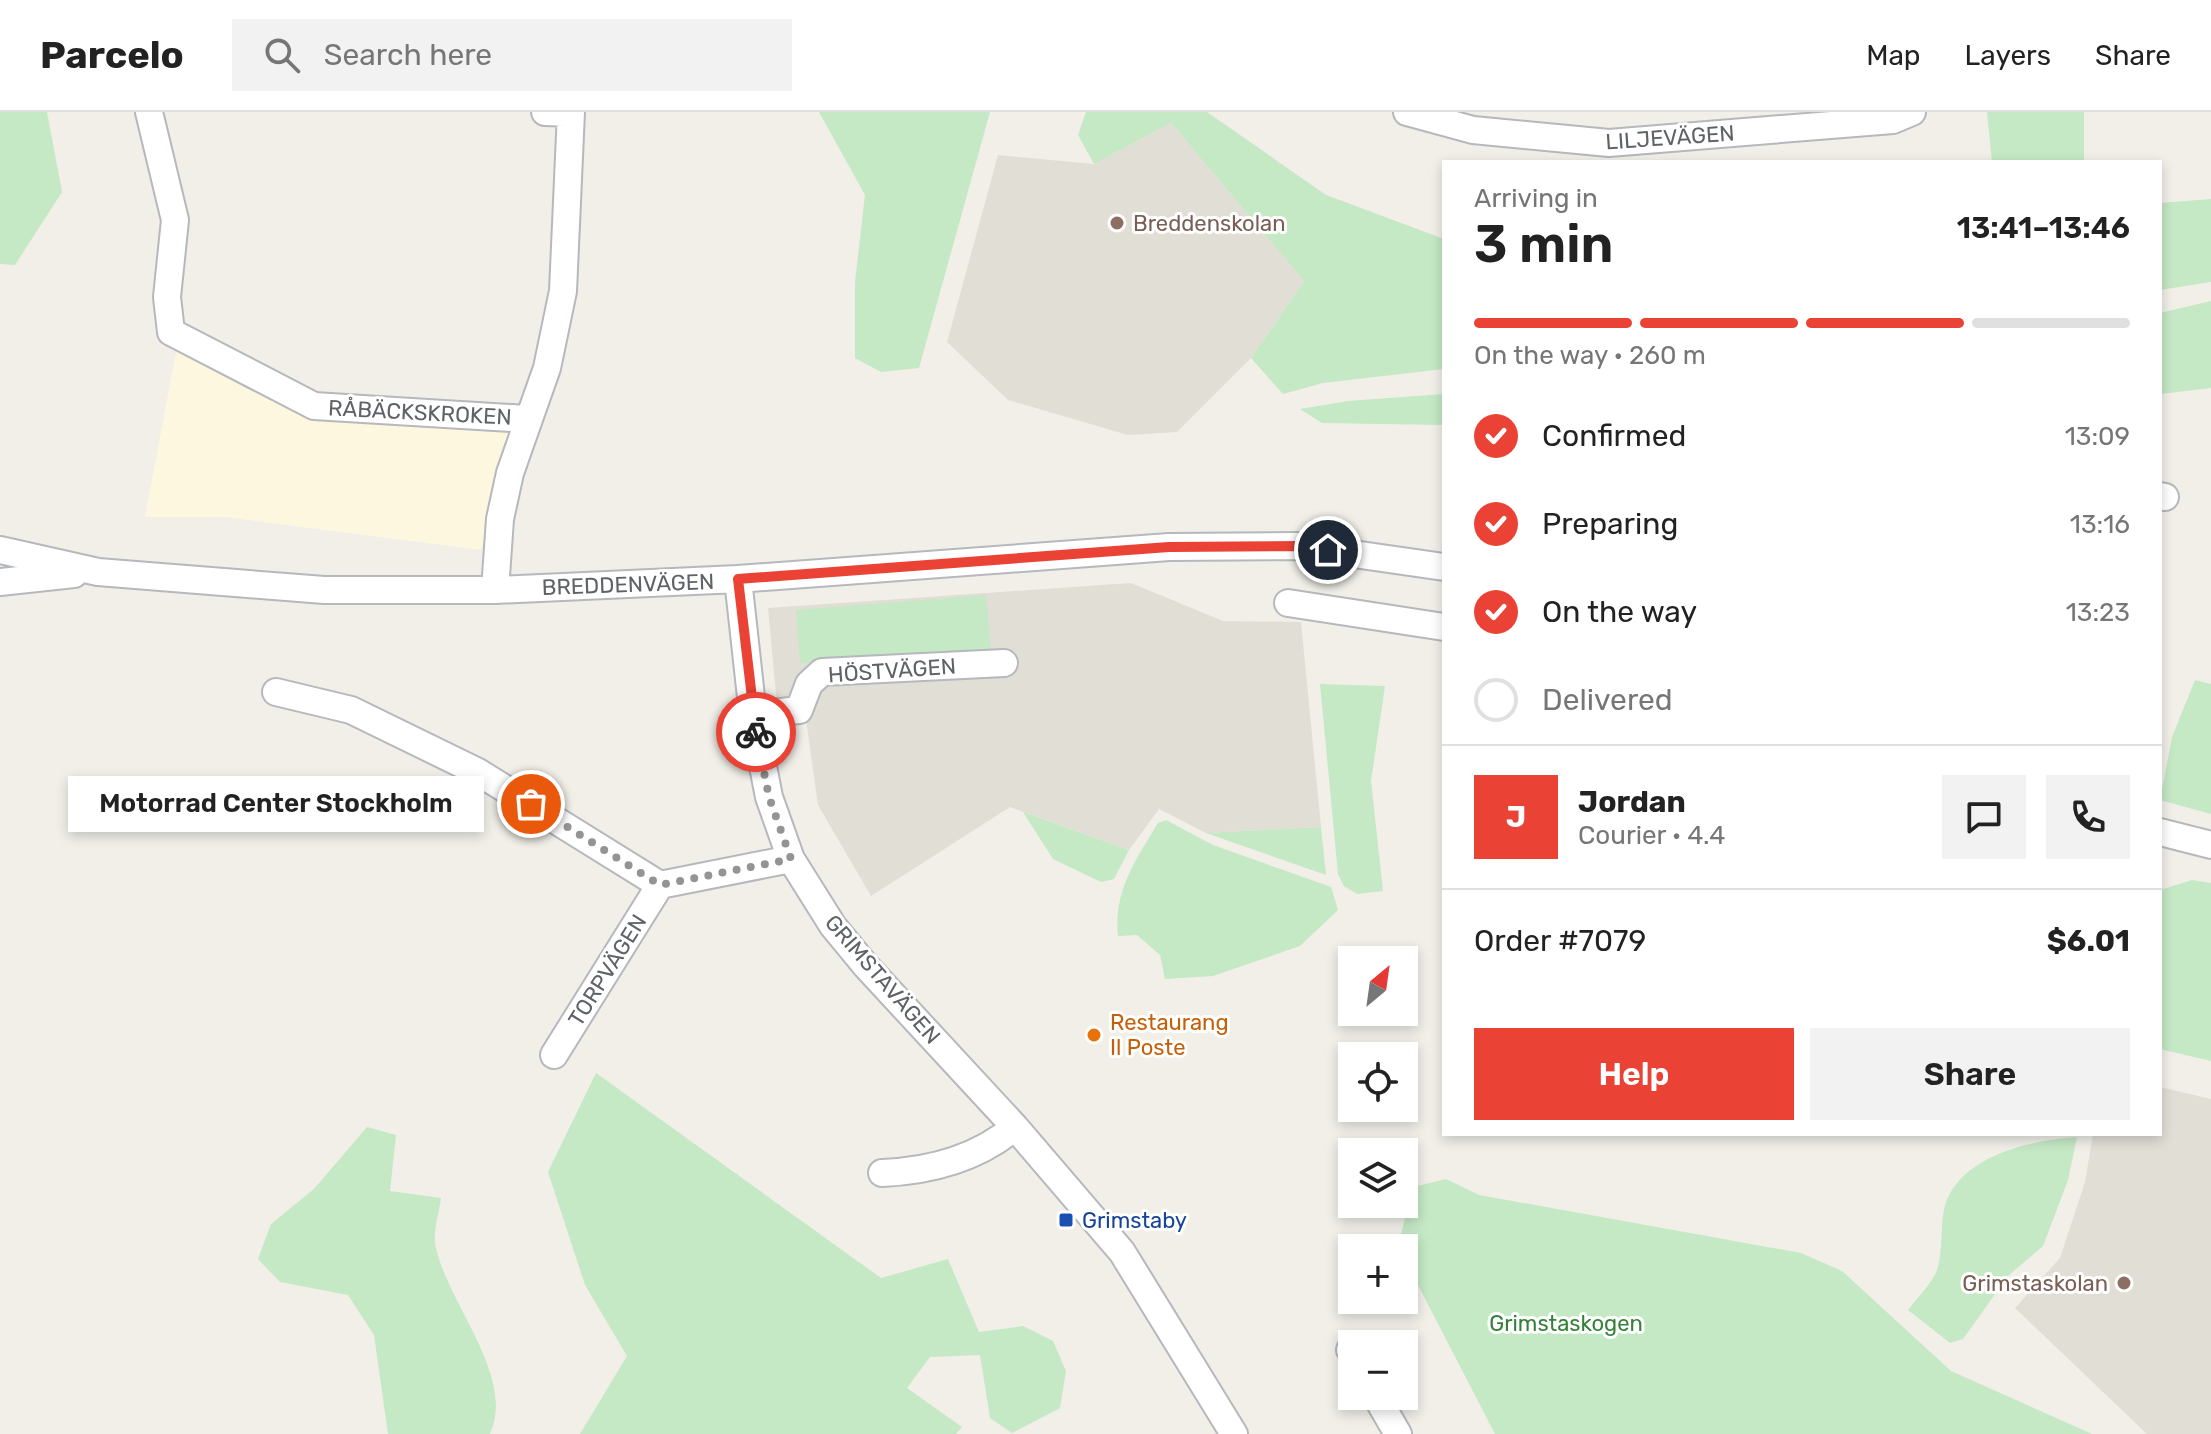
<!DOCTYPE html>
<html lang="en">
<head>
<meta charset="utf-8">
<style>
	:root { --surface:#fff; --page:#f2f2f2; --text:#222; --muted:#767676; --line:#e0e0e0; --accent:#ea4335 }
	body { margin:0; font-family:Rubik,sans-serif; background:var(--page); color:var(--text); height:100vh; display:flex; flex-direction:column; font-size:30px; white-space:nowrap }
	* { box-sizing:border-box; margin:0 }
	p { font-size:26px; color:var(--muted) }
	.icon { flex:none; width:44px; height:44px; fill:none; stroke:currentColor; stroke-width:2; stroke-linecap:round; stroke-linejoin:round }
	.map { position:relative; flex:1; overflow:hidden }
	.drawer { position:absolute; left:1442px; top:48px; width:720px; height:976px; display:flex; flex-direction:column; background:var(--surface); border-radius:0px; box-shadow:0 4px 12px #0003 }
	.drawer>* { flex:none }
	.needle { width:52px; rotate:29deg }
	.tools { position:absolute; left:1338px; top:834px; display:grid; gap:16px }
	.tools a { display:grid; place-items:center; width:80px; height:80px; border-radius:0px; background:var(--surface); box-shadow:0 4px 12px #0003; font-size:40px }
	.pin { position:absolute; display:grid; place-items:center; width:68px; height:68px; color:#fff; margin:-34px; border:4px solid #fff; border-radius:50%; box-shadow:0 2px 8px #0007 }
	.courier { position:absolute; display:grid; place-items:center; width:80px; height:80px; margin:-40px; border:6px solid #ea4335; border-radius:50%; background:#fff; color:#222; box-shadow:0 2px 10px #0007 }
	.bubble { position:absolute; height:56px; border-radius:0px; background:var(--surface); box-shadow:0 4px 12px #0003; font-size:26px; font-weight:600; line-height:56px; text-align:center }
	.summary em { font-style:normal; font-weight:600 }
	.summary div { display:flex; flex-direction:column-reverse }
	.summary { display:flex; align-items:center; justify-content:space-between; height:136px; padding:0 32px }
	h1 { font-size:52px; font-weight:600; line-height:60px }
	.bar { display:grid; grid-template-columns:repeat(4,1fr); gap:12px 8px; align-content:center; height:96px; padding:0 32px }
	.bar i { height:10px; border-radius:6px; background:var(--line) }
	.bar .on { background:var(--accent) }
	.bar p { grid-column:span 4 }
	.line { display:flex; align-items:center; gap:20px; padding:0 32px; border-top:2px solid var(--line) }
	.line div { flex:1 }
	.round { display:grid; place-items:center; flex:none; width:84px; height:84px; border-radius:0px; background:var(--page) }
	ol { padding:0 32px; list-style:none }
	li { display:flex; align-items:center; gap:24px; height:88px }
	li p { margin-inline-start:auto }
	li .icon { padding:8px; border-radius:50%; background:var(--accent); color:#fff; stroke-width:4 }
	li:last-child { color:var(--muted) }
	li i { width:44px; height:44px; border:4px solid var(--line); border-radius:50% }
	.button { display:flex; gap:16px; margin-top:auto; padding:16px 32px }
	.button a { flex:1; height:92px; border-radius:0px; background:var(--accent); color:#fff; font-size:32px; font-weight:600; line-height:92px; text-align:center }
	.button a+a { background:var(--page); color:var(--text) }
	header { display:flex; align-items:center; gap:48px; box-sizing:border-box; height:112px; padding:0 40px; background:var(--surface); border-bottom:2px solid var(--line) }
	header strong { font-size:38px }
	nav { display:flex; gap:44px; margin-inline-start:auto; font-size:28px }
	.search { width:560px; height:72px; background:var(--page); display:flex; align-items:center; gap:20px; box-sizing:border-box; padding:0 28px; border-radius:0px; color:var(--muted); font-size:30px }
	.map>svg:first-child { display:block }
</style>
</head>
<body>
<header>
<strong>Parcelo</strong>
<div class="search"><svg class="icon" aria-label="search" viewBox="0 0 24 24"><circle cx="10" cy="10" r="6"/><path d="M15 15l6 6"/></svg>Search here</div>
<nav><a>Map</a><a>Layers</a><a>Share</a></nav>
</header>
<div class="map">
<svg width="2211" height="1322" viewBox="0 0 2211 1322">
	<rect width="100%" height="100%" fill="#f1efe8"/>
	<path fill="#fef7e0" d="M178,230L314,300L511,313L481,438L225,405H145Z"/>
	<path fill="#e1ded6" d="M1171,11L1304,169L1251,246L1177,320L1128,323L1008,288L947,230L998,43L1094,52Z
		M1131,471L1223,509L1301,510L1321,715L1206,721L1159,697L1129,738L1010,695L871,784L818,693L804,593H777L768,496Z
		M2160,975L2211,987V1322H2147L2015,1196L2060,1146L2085,1070L2093,1022H2160Z"/>
	<path fill="#c5e8c5" d="M0,0H47L62,80L15,153L0,152Z
		M819,0H990L919,256L881,260L855,246V170L865,83Z
		M1086,0H1207L1326,83L1444,127V257L1323,271L1283,282L1251,246L1304,169L1171,11L1094,52L1078,23Z
		M1987,0H2084V50H1992Z
		M2211,87V170L2160,178V91Z
		M2211,189V276L2160,282V201Z
		M1444,282V313L1322,311L1300,297L1348,289Z
		M986,483L991,537L800,551L796,498Z
		M2195,568L2211,572V702L2160,688L2172,625Z
		M1320,572L1385,574L1371,669L1383,779L1357,782L1344,774L1338,762Z
		M1023,700L1129,738L1114,767L1101,770L1053,747Z
		M1166,708L1213,733L1331,775L1338,798L1300,834L1213,864L1165,867L1160,843L1137,823L1118,824C1113,780 1136,747 1158,711Z
		M1321,715L1326,763L1206,721Z
		M2192,768L2211,771V949L2160,937V778Z
		M596,961L881,1166L948,1147L979,1220L1023,1214L1053,1229L1066,1259L1060,1296L1012,1321L990,1306L980,1243L930,1245L907,1276L962,1315L956,1322H580L627,1244L585,1173L548,1060Z
		M367,1015L396,1023L390,1079L441,1086C439,1101 432,1122 436,1136C448,1192 516,1265 490,1322H388L374,1223L348,1183L280,1170L258,1147L271,1112L314,1077Z
		M2077,1025L2068,1068L2043,1134L2008,1164L1963,1227L1950,1231L1908,1198C1917,1186 1932,1171 1937,1158C1944,1137 1939,1111 1946,1090C1964,1043 2032,1028 2077,1025Z
		M1446,1067L1479,1083L1801,1141L1842,1159L1951,1259L2092,1322H1495L1404,1146V1136L1398,1134L1413,1075Z"/>
	<g fill="none" stroke-linecap="round" stroke-linejoin="round">
		<g stroke="#b5b8bc" stroke-width="30">
			<path id="minor" d="M149,0L175,108L167,185L171,220L314,294L527,307
				M545,0L571,1
				M1407,0L1473,18L1609,31L1893,8L1912,0
				M2160,384L2165,385
				M0,438L98,460L324,478H495L738,467L1169,435L1298,434L1444,455
				M738,467L753,603L769,685L791,747L833,814L866,854L1015,1015L1122,1140L1234,1322
				M0,470L74,462
				M495,478L500,407L510,361L547,256L563,179L571,0
				M1288,491L1444,515
				M276,580L351,598L478,660L660,773L791,747
				M753,603L799,598L809,572L822,560L1004,551
				M2160,720L2211,733
				M554,943L660,773
				M882,1061C930,1059 978,1046 1015,1015
				M1350,1238L1352,1241
				M1376,1284L1398,1322"/>
		</g>
		<use href="#minor" stroke="#fff" stroke-width="26"/>
	</g>
	<g fill="none" stroke-linecap="round" stroke-linejoin="round">
		<path stroke="#929495" stroke-width="8" stroke-dasharray="0 14.4" d="M531,692L660,773L791,747L769,685L756,620"/>
		<path stroke="#ea4335" stroke-width="10" d="M756,620L738,467L1169,435L1298,434L1328,438"/>
	</g>
	<g fill="#8d6e63" stroke="#fff" stroke-width="3">
		<circle cx="1117" cy="111" r="8"/>
		<circle cx="2124" cy="1171" r="8"/>
	</g>
	<circle fill="#e8710a" stroke="#fff" stroke-width="3" cx="1094" cy="923" r="8"/>
	<rect fill="#1a4fb4" stroke="#fff" stroke-width="3" x="1058" y="1100" width="16" height="16" rx="4"/>
	<g text-anchor="middle" stroke-width="6" stroke-linejoin="round" paint-order="stroke">
		<g font-size="22" fill="#5f6368" stroke="#fff">
			<text transform="translate(1670 25) rotate(-4)" y="8">LILJEVÄGEN</text>
			<text transform="translate(420 300) rotate(3)" y="8">RÅBÄCKSKROKEN</text>
			<text transform="translate(628 472) rotate(-2)" y="8">BREDDENVÄGEN</text>
			<text transform="translate(892 558) rotate(-4)" y="8">HÖSTVÄGEN</text>
			<text transform="translate(607 858) rotate(-58)" y="8">TORPVÄGEN</text>
			<text transform="translate(883 867) rotate(49)" y="8">GRIMSTAVÄGEN</text>
		</g>
		<g font-size="22" fill="#785e54" stroke="#fff" text-anchor="start">
			<text x="1133" y="119">Breddenskolan</text>
			<text x="2108" y="1179" text-anchor="end">Grimstaskolan</text>
		</g>
		<g font-size="22" fill="#c56008" stroke="#fff" text-anchor="start">
			<text x="1110" y="918">Restaurang<tspan x="1110" dy="25">Il Poste</tspan></text>
		</g>
		<g font-size="22" fill="#164399" stroke="#fff" text-anchor="start">
			<text x="1082" y="1116">Grimstaby</text>
		</g>
		<g font-size="22" fill="#348238" stroke="#fff">
			<text x="1566" y="1219">Grimstaskogen</text>
		</g>
	</g>
</svg>
<div class="tools">
<a><svg class="needle" viewBox="-14 -14 28 28"><path d="M0-13l5 13h-10z" fill="#e53935"/><path d="M0 13l5-13h-10z" fill="#767676"/></svg></a>
<a><svg class="icon" aria-label="locate" viewBox="0 0 24 24"><circle cx="12" cy="12" r="6"/><path d="M12 2v4M12 18v4M2 12h4M18 12h4"/></svg></a>
<a><svg class="icon" aria-label="layers" viewBox="0 0 24 24"><path d="M12 4l9 5-9 5-9-5zM3 14l9 5 9-5"/></svg></a>
<a>+</a>
<a>−</a>
</div>
<div class="pin" style="left:531px;top:692px;background:#ea580c"><svg class="icon" aria-label="bag" viewBox="0 0 24 24"><path d="M5 8h14l-1 12H6zM9 8a3 3 0 0 1 6 0"/></svg></div>
<div class="pin" style="left:1328px;top:438px;background:#1f2937"><svg class="icon" aria-label="home" viewBox="0 0 24 24"><path d="M3 11l9-7 9 7M6 9v11h12V9"/></svg></div>
<div class="courier" style="left:756px;top:620px"><svg class="icon" aria-label="bike" viewBox="0 0 24 24"><circle cx="6" cy="16" r="4"/><circle cx="18" cy="16" r="4"/><path d="M6 16l4-8h5l3 8M10 8l3 8H6M13 5h3"/></svg></div>
<div class="bubble" style="left:68px;top:664px;width:416px">Motorrad Center Stockholm</div>
<section class="drawer">
<div class="summary"><div><h1>3 min</h1><p>Arriving in</p></div><em>13:41–13:46</em></div>
<div class="bar"><i class="on"></i><i class="on"></i><i class="on"></i><i></i><p>On the way · 260 m</p></div>
<ol>
<li><svg class="icon" aria-label="check" viewBox="0 0 24 24"><path d="M5 12l5 5 9-10"/></svg>Confirmed<p>13:09</p></li>
<li><svg class="icon" aria-label="check" viewBox="0 0 24 24"><path d="M5 12l5 5 9-10"/></svg>Preparing<p>13:16</p></li>
<li><svg class="icon" aria-label="check" viewBox="0 0 24 24"><path d="M5 12l5 5 9-10"/></svg>On the way<p>13:23</p></li>
<li><i></i>Delivered</li>
</ol>
<div class="line" style="height:144px"><b class="round" style="background:var(--accent);color:#fff">J</b><div><b>Jordan</b><p>Courier · 4.4</p></div><a class="round"><svg class="icon" aria-label="chat" viewBox="0 0 24 24"><path d="M4 5h16v11H9l-5 4z"/></svg></a><a class="round"><svg class="icon" aria-label="phone" viewBox="0 0 24 24"><path d="M5 4h4l2 5-3 2q2 4 5 5l2-3 5 2v4C11 20 4 13 5 4z"/></svg></a></div>
<div class="line" style="height:104px"><div>Order #7079</div><b>$6.01</b></div>
<div class="button"><a>Help</a><a>Share</a></div>
</section>
</div>
</body>
</html>
